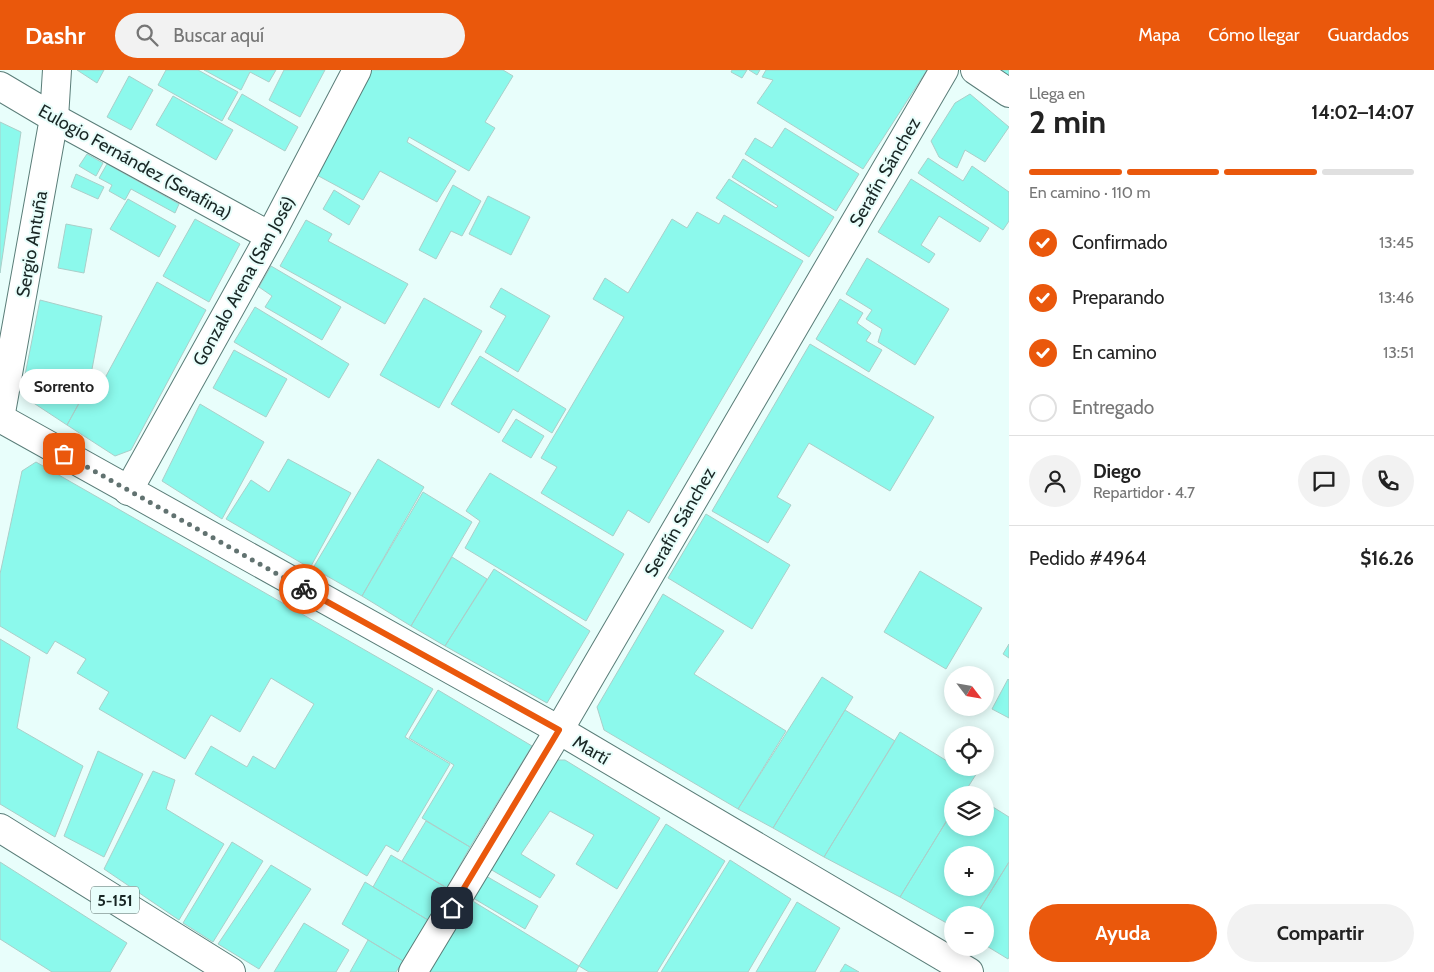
<!DOCTYPE html>
<html lang="es">
<head>
<meta charset="utf-8">
<style>
	:root { --surface:#fff; --page:#f2f2f2; --text:#222; --muted:#767676; --line:#e0e0e0; --accent:#ea580c }
	body { margin:0; font-family:Cabin,sans-serif; background:var(--page); color:var(--text); height:100vh; display:flex; flex-direction:column; font-size:19px; white-space:nowrap }
	* { box-sizing:border-box; margin:0 }
	p { font-size:16px; color:var(--muted) }
	.icon { flex:none; width:28px; height:28px; fill:none; stroke:currentColor; stroke-width:2; stroke-linecap:round; stroke-linejoin:round }
	.map { position:relative; flex:1; overflow:hidden }
	.sheet { display:flex; flex-direction:column; background:var(--surface); width:425px }
	.sheet>* { flex:none }
	.needle { width:32px; rotate:121deg }
	.fabs { position:absolute; left:944px; top:596px; display:grid; gap:10px }
	.fabs a { display:grid; place-items:center; width:50px; height:50px; border-radius:50%; background:var(--surface); box-shadow:0 2px 12px #0003; font-size:25px }
	.pin { position:absolute; display:grid; place-items:center; width:42px; height:42px; color:#fff; margin:-21px; border-radius:10px; box-shadow:0 2px 8px #0006 }
	.courier { position:absolute; display:grid; place-items:center; width:50px; height:50px; margin:-25px; border:4px solid #ea580c; border-radius:50%; background:#fff; color:#222; box-shadow:0 1px 6px #0007 }
	.bubble { position:absolute; height:35px; border-radius:18px; background:var(--surface); box-shadow:0 2px 12px #0003; font-size:16px; font-weight:800; line-height:35px; text-align:center }
	.headline em { font-style:normal; font-weight:800 }
	.headline div { display:flex; flex-direction:column-reverse }
	.headline { display:flex; align-items:center; justify-content:space-between; height:85px; padding:0 20px }
	h1 { font-size:32px; font-weight:800; line-height:38px }
	.bar { display:grid; grid-template-columns:repeat(4,1fr); gap:8px 5px; align-content:center; height:60px; padding:0 20px }
	.bar i { height:6px; border-radius:4px; background:var(--line) }
	.bar .active { background:var(--accent) }
	.bar p { grid-column:span 4 }
	.line { display:flex; align-items:center; gap:12px; padding:0 20px; border-top:1px solid var(--line) }
	.line div { flex:1 }
	.round { display:grid; place-items:center; flex:none; width:52px; height:52px; border-radius:26px; background:var(--page) }
	ol { padding:0 20px; list-style:none }
	li { display:flex; align-items:center; gap:15px; height:55px }
	li p { margin-inline-start:auto }
	li .icon { padding:5px; border-radius:50%; background:var(--accent); color:#fff; stroke-width:4 }
	li:last-child { color:var(--muted) }
	li i { width:28px; height:28px; border:2px solid var(--line); border-radius:50% }
	.button { display:flex; gap:10px; margin-top:auto; padding:10px 20px }
	.button a { flex:1; height:58px; border-radius:30px; background:var(--accent); color:#fff; font-size:20px; font-weight:800; line-height:58px; text-align:center }
	.button a+a { background:var(--page); color:var(--text) }
	header { display:flex; align-items:center; gap:30px; box-sizing:border-box; height:70px; padding:0 25px; background:var(--accent); color:#fff }
	header strong { font-size:24px }
	nav { display:flex; gap:28px; margin-inline-start:auto; font-size:18px }
	.search { width:350px; height:45px; background:var(--page); display:flex; align-items:center; gap:12px; box-sizing:border-box; padding:0 18px; border-radius:28px; color:var(--muted); font-size:19px }
	main { display:flex; flex:1; min-height:0 }
	.map>svg:first-child { display:block }
</style>
</head>
<body>
<header>
<strong>Dashr</strong>
<div class="search"><svg class="icon" aria-label="search" viewBox="0 0 24 24"><circle cx="10" cy="10" r="6"/><path d="M15 15l6 6"/></svg>Buscar aquí</div>
<nav><a>Mapa</a><a>Cómo llegar</a><a>Guardados</a></nav>
</header>
<main>
<div class="map">
<svg width="1009" height="902" viewBox="0 0 1009 902">
	<rect width="100%" height="100%" fill="#e8fefb"/>
	<path fill="#8cf9ec" stroke="#aacfc9" fill-rule="evenodd" d="M77,0H104L97,13Z
		M166,0H198L238,22L222,51L158,15Z
		M204,0H276L269,12L250,2L241,20Z
		M284,0H325L300,47L269,30Z
		M369,0H503L513,6L485,52L495,58L469,101L409,67L407,72L456,101L437,132L380,101L363,130L313,103Z
		M732,0H747L742,8L731,2Z
		M749,0H760L757,5Z
		M766,0H927L863,99L757,33L773,10L762,7Z
		M990,0H1009V12Z
		M129,6L153,20L131,60L107,47Z
		M242,24L298,57L285,81L228,49Z
		M970,24L1009,57L985,92L965,80L957,98L939,87L931,71L955,33Z
		M173,26L233,60L216,90L156,55Z
		M0,52L21,62L0,203Z
		M785,58L859,104L836,141L745,84L755,68L772,78Z
		M87,84L103,93L96,106L79,96Z
		M928,88L963,111L972,96L1009,122V151L1003,160L918,103Z
		M743,89L834,147L809,187L716,128L729,109L776,138L778,136L732,107Z
		M107,94L179,134L175,143L131,119L125,130L109,121L112,115L99,108Z
		M76,104L104,117L98,129L71,117Z
		M911,109L989,158L980,172L939,146L921,175L935,184L929,193L878,162Z
		M453,115L481,131L462,166L451,161L436,189L419,180Z
		M334,120L360,136L349,155L323,139Z
		M488,126L530,147L511,185L469,164Z
		M128,129L176,156L159,187L110,159Z
		M697,142L719,154L724,145L803,191L649,453L628,440L613,466L541,423L557,397L541,388L624,247L593,229L605,208L628,223L672,149L687,158Z
		M195,149L240,174L209,232L163,206Z
		M306,150L332,164L328,171L408,214L385,254L280,196Z
		M66,154L92,159L84,203L58,198Z
		M867,188L949,239L915,295L878,272L882,259L866,249L872,240L846,224Z
		M271,196L341,237L322,270L265,237L272,226L259,217Z
		M157,212L206,240L131,380L115,386L67,355L89,315L99,319Z
		M501,218L550,246L518,302L485,282L506,246L490,237Z
		M424,228L482,261L439,338L380,305Z
		M840,229L863,243L857,253L871,263L866,271L882,280L869,302L816,269Z
		M40,230L102,246L89,315L67,355L32,332L24,310Z
		M255,237L349,294L329,328L234,272Z
		M810,274L934,347L890,421L809,373L777,427L791,435L768,473L712,441Z
		M234,280L287,309L266,347L213,318Z
		M480,286L566,339L552,363L513,339L499,363L451,334Z
		M200,334L264,372L222,449L162,411Z
		M516,349L544,366L531,388L502,371Z
		M288,389L351,423L310,498L226,449L251,410L269,422Z
		M378,389L424,417L362,526L313,498Z
		M36,392L433,619L405,667L450,694L398,782L386,775L367,806L195,704L211,676L247,697L253,686L275,699L314,634L271,608L240,662L211,645L185,689L99,639L109,622L77,603L86,589L55,571L47,584L0,556V504L22,401Z
		M490,403L624,484L586,551L465,478L480,451L466,441Z
		M423,422L472,452L411,556L362,526Z
		M706,444L790,495L752,559L668,508Z
		M452,487L487,509L445,576L411,556Z
		M494,499L590,561L547,633L445,576Z
		M920,501L982,538L946,599L884,562Z
		M663,524L724,561L694,604L786,661L738,739L604,660L597,637Z
		M0,569L30,587L17,658L83,696L55,767L0,734Z
		M1009,574V588L1003,584Z
		M822,607L853,627L773,758L738,739Z
		M1008,609L1009,610V648L992,639Z
		M438,620L532,676L470,777L422,748L454,695L409,668Z
		M845,640L895,671L824,787L773,758Z
		M900,662L947,691L952,681V698H980L963,725H952V742L900,827L824,787Z
		M98,681L143,704L104,787L64,766Z
		M555,690H565L660,748L617,819L576,794L594,765L550,741L521,784L555,805L540,828L490,799Z
		M153,701L175,710L166,739L224,774L179,850L104,799Z
		M966,720L973,725H963Z
		M985,732L1009,747V792L976,845H952V856L900,827L952,742V758H985ZM952,785H985V818H952Z
		M426,751L470,777L447,818L402,791Z
		M666,754L725,791L657,902H589L579,896Z
		M232,772L263,791L213,872L183,853Z
		M391,785L447,818L428,850L373,817Z
		M730,790L791,829L748,902H661Z
		M0,792L127,873L110,902H52L0,869Z
		M1009,792V887L1008,889L985,875V845H976Z
		M271,795L311,819L259,899L218,874Z
		M486,806L538,836L525,859L473,828Z
		M365,812L428,850L403,891L342,854Z
		M471,830L579,896L576,902H427Z
		M797,832L840,858L815,902H756Z
		M304,853L349,880L336,902H274Z
		M368,870L403,891L396,902H350Z
		M845,894L859,902H840Z"/>
	<g fill="none" stroke-linecap="round" stroke-linejoin="round">
		<g stroke="#5a7d78" stroke-width="30">
			<path id="minor" d="M54,48L270,166
				M128,421L270,166L357,0
				M413,902L559,660L944,0"/>
		</g>
		<g stroke="#5a7d78" stroke-width="30">
			<path id="tertiary" d="M975,0L1009,23
				M0,16L54,48
				M0,348L54,48L57,0"/>
		</g>
		<g stroke="#5a7d78" stroke-width="30">
			<path id="primary" d="M0,348L559,660L969,902
				M0,758L231,902"/>
		</g>
		<use href="#minor" stroke="#fff" stroke-width="28"/>
		<use href="#tertiary" stroke="#fff" stroke-width="28"/>
		<use href="#primary" stroke="#fff" stroke-width="28"/>
	</g>
	<g fill="none" stroke-linecap="round" stroke-linejoin="round">
		<path stroke="#617270" stroke-width="5" stroke-dasharray="0 9" d="M64,384L304,519"/>
		<path stroke="#ea580c" stroke-width="6" d="M304,519L559,660L452,838"/>
	</g>
	<g text-anchor="middle" stroke-width="4" stroke-linejoin="round" paint-order="stroke">
		<rect fill="#e8fefb" stroke="#576865" stroke-width="1" x="91" y="816.5" width="48" height="27" rx="4"/>
		<g font-size="16" font-weight="bold" fill="#192725">
			<text x="115" y="836">5-151</text>
		</g>
		<g font-size="18" fill="#192725" stroke="#e8fefb">
			<text transform="translate(135 92) rotate(29)" y="6">Eulogio Fernández (Serafina)</text>
			<text transform="translate(885 102) rotate(-60)" y="6">Serafín Sánchez</text>
			<text transform="translate(32 174) rotate(-80)" y="6">Sergio Antuña</text>
			<text transform="translate(244 211) rotate(-61)" y="6">Gonzalo Arena (San José)</text>
			<text transform="translate(680 452) rotate(-60)" y="6">Serafín Sánchez</text>
			<text transform="translate(591 680) rotate(31)" y="6">Martí</text>
		</g>
	</g>
</svg>
<div class="fabs">
<a><svg class="needle" viewBox="-14 -14 28 28"><path d="M0-13l5 13h-10z" fill="#e53935"/><path d="M0 13l5-13h-10z" fill="#767676"/></svg></a>
<a><svg class="icon" aria-label="locate" viewBox="0 0 24 24"><circle cx="12" cy="12" r="6"/><path d="M12 2v4M12 18v4M2 12h4M18 12h4"/></svg></a>
<a><svg class="icon" aria-label="layers" viewBox="0 0 24 24"><path d="M12 4l9 5-9 5-9-5zM3 14l9 5 9-5"/></svg></a>
<a>+</a>
<a>−</a>
</div>
<div class="pin" style="left:64px;top:384px;background:#ea580c"><svg class="icon" aria-label="bag" viewBox="0 0 24 24"><path d="M5 8h14l-1 12H6zM9 8a3 3 0 0 1 6 0"/></svg></div>
<div class="pin" style="left:452px;top:838px;background:#1f2937"><svg class="icon" aria-label="home" viewBox="0 0 24 24"><path d="M3 11l9-7 9 7M6 9v11h12V9"/></svg></div>
<div class="courier" style="left:304px;top:519px"><svg class="icon" aria-label="bike" viewBox="0 0 24 24"><circle cx="6" cy="16" r="4"/><circle cx="18" cy="16" r="4"/><path d="M6 16l4-8h5l3 8M10 8l3 8H6M13 5h3"/></svg></div>
<div class="bubble" style="left:19px;top:299px;width:90px">Sorrento</div>
</div>
<section class="sheet">
<div class="headline"><div><h1>2 min</h1><p>Llega en</p></div><em>14:02–14:07</em></div>
<div class="bar"><i class="active"></i><i class="active"></i><i class="active"></i><i></i><p>En camino · 110 m</p></div>
<ol>
<li><svg class="icon" aria-label="check" viewBox="0 0 24 24"><path d="M5 12l5 5 9-10"/></svg>Confirmado<p>13:45</p></li>
<li><svg class="icon" aria-label="check" viewBox="0 0 24 24"><path d="M5 12l5 5 9-10"/></svg>Preparando<p>13:46</p></li>
<li><svg class="icon" aria-label="check" viewBox="0 0 24 24"><path d="M5 12l5 5 9-10"/></svg>En camino<p>13:51</p></li>
<li><i></i>Entregado</li>
</ol>
<div class="line" style="height:90px"><a class="round"><svg class="icon" aria-label="person" viewBox="0 0 24 24"><circle cx="12" cy="8" r="4"/><path d="M4 21q1-7 8-7t8 7"/></svg></a><div><b>Diego</b><p>Repartidor · 4.7</p></div><a class="round"><svg class="icon" aria-label="chat" viewBox="0 0 24 24"><path d="M4 5h16v11H9l-5 4z"/></svg></a><a class="round"><svg class="icon" aria-label="phone" viewBox="0 0 24 24"><path d="M5 4h4l2 5-3 2q2 4 5 5l2-3 5 2v4C11 20 4 13 5 4z"/></svg></a></div>
<div class="line" style="height:65px"><div>Pedido #4964</div><b>$16.26</b></div>
<div class="button"><a>Ayuda</a><a>Compartir</a></div>
</section>
</main>
</body>
</html>
